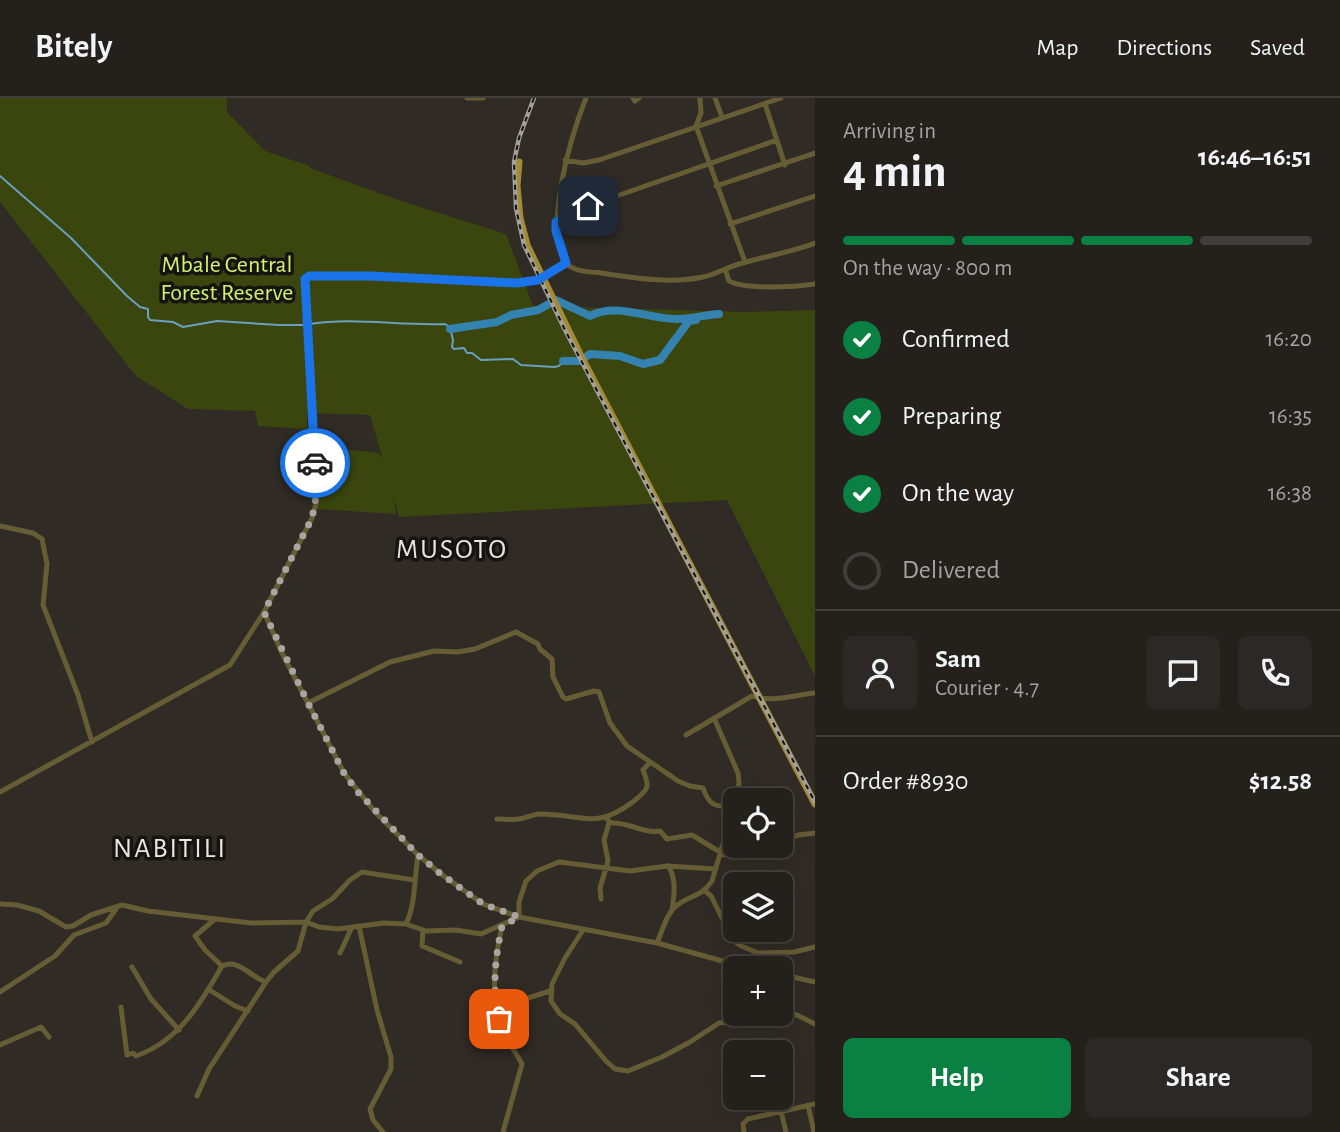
<!DOCTYPE html>
<html lang="en">
<head>
<meta charset="utf-8">
<style>
	:root { --surface:#24201c; --page:#2c2825; --text:#f1f3f6; --muted:#a3a3a3; --line:#413e3b; --accent:#0b8043 }
	body { margin:0; font-family:"Alegreya Sans",sans-serif; background:var(--page); color:var(--text); height:100vh; display:flex; flex-direction:column; font-size:26px; white-space:nowrap }
	* { box-sizing:border-box; margin:0 }
	p { font-size:23px; color:var(--muted) }
	.icon { flex:none; width:38px; height:38px; fill:none; stroke:currentColor; stroke-width:2; stroke-linecap:round; stroke-linejoin:round }
	.map { position:relative; flex:1; overflow:hidden }
	.side { display:flex; flex-direction:column; background:var(--surface); width:525px }
	.side>* { flex:none }
	.buttons { position:absolute; left:723px; top:690px; display:grid; gap:14px }
	.buttons a { display:grid; place-items:center; width:70px; height:70px; border-radius:10px; background:var(--surface); box-shadow:0 7px 28px #0002,0 0 0 2px var(--line); font-size:35px }
	.pin { position:absolute; display:grid; place-items:center; width:60px; height:60px; color:#fff; margin:-30px; border-radius:14px; box-shadow:0 4px 10px #0006 }
	.courier { position:absolute; display:grid; place-items:center; width:70px; height:70px; margin:-35px; border:5px solid #1a73e8; border-radius:50%; background:#fff; color:#222; box-shadow:0 2px 9px #0007 }
	.headline em { font-style:normal; font-weight:600 }
	.headline div { display:flex; flex-direction:column-reverse }
	.headline { display:flex; align-items:center; justify-content:space-between; height:119px; padding:0 28px }
	h1 { font-size:46px; font-weight:600; line-height:52px }
	.bar { display:grid; grid-template-columns:repeat(4,1fr); gap:10px 7px; align-content:center; height:84px; padding:0 28px }
	.bar i { height:9px; border-radius:5px; background:var(--line) }
	.bar .selected { background:var(--accent) }
	.bar p { grid-column:span 4 }
	.line { display:flex; align-items:center; gap:18px; padding:0 28px; border-top:2px solid var(--line) }
	.line div { flex:1 }
	.round { display:grid; place-items:center; flex:none; width:74px; height:74px; border-radius:10px; background:var(--page) }
	ol { padding:0 28px; list-style:none }
	li { display:flex; align-items:center; gap:21px; height:77px }
	li p { margin-inline-start:auto }
	li .icon { padding:7px; border-radius:50%; background:var(--accent); color:#fff; stroke-width:4 }
	li:last-child { color:var(--muted) }
	li i { width:38px; height:38px; border:4px solid var(--line); border-radius:50% }
	.cta { display:flex; gap:14px; margin-top:auto; padding:14px 28px }
	.cta a { flex:1; height:80px; border-radius:10px; background:var(--accent); color:#fff; font-size:28px; font-weight:600; line-height:80px; text-align:center }
	.cta a+a { background:var(--page); color:var(--text) }
	header { display:flex; align-items:center; gap:42px; box-sizing:border-box; height:98px; padding:0 35px; background:var(--surface); border-bottom:2px solid var(--line) }
	header strong { font-size:33px }
	nav { display:flex; gap:38px; margin-inline-start:auto; font-size:24px }
	main { display:flex; flex:1; min-height:0 }
	.map>svg:first-child { display:block }
</style>
</head>
<body>
<header>
<strong>Bitely</strong>
<nav><a>Map</a><a>Directions</a><a>Saved</a></nav>
</header>
<main>
<div class="map">
<svg width="815" height="1034" viewBox="0 0 815 1034">
	<rect width="100%" height="100%" fill="#302b25"/>
	<path fill="#3b460e" d="M0,0H227V14L265,53L310,68V70L401,103L506,136L533,208L745,214L815,212V578L727,402L399,419L393,398L396,416L318,411L321,388L318,348L379,355L383,362L370,317L307,315V331L258,328L255,313L188,311L136,278L0,104Z"/>
	<g fill="none" stroke-linecap="round" stroke-linejoin="round">
		<path stroke="#6aa0bf" stroke-width="2" d="M0,78L71,140L127,198L140,209L148,211V219L150,222L173,224L183,229L217,223L279,227H303
			M310,226C354,219 400,228 445,226L450,229L453,242L452,249L454,251L464,250L467,255H472L481,262L513,261L521,267L554,269L559,268L563,263"/>
		<path stroke="#3382b0" stroke-width="8" d="M450,231L497,224L511,217L538,212L556,202L590,218C617,204 647,221 676,221C690,221 705,217 719,216
			M563,263H580L590,256L620,258L643,266L660,262L689,223L696,222"/>
		<path stroke="#675d35" stroke-width="5" d="M467,0H483
			M586,0C572,35 542,133 566,165C573,174 592,174 602,175C634,180 670,186 703,179C717,176 729,168 743,165C767,158 791,154 815,145
			M633,0L635,3L639,0
			M700,0L701,15L696,28L745,164
			M715,0L722,19
			M765,6L785,67
			M565,62L583,65L599,62L781,0
			M716,88L815,55
			M556,124L588,108L777,42
			M730,126L815,98
			M725,171L729,183C747,192 795,189 815,186
			M0,428L33,435L42,441L47,466L43,507L78,597L92,644
			M264,514L281,553L344,675L376,715L418,757L441,776L483,806L519,819L657,845L748,870
			M308,605L390,564L434,553L458,554L475,551L516,534L538,546L540,551L552,561L553,579L563,599L566,601L594,593L599,594L610,625L627,648L678,683L690,688L703,690C709,708 716,710 734,707
			M714,620L738,675L739,685L736,702
			M686,637L752,598C771,605 795,597 815,595
			M0,694L230,567L264,514L312,420L316,406L305,182L309,178H370L517,185L538,182L566,165
			M606,720L611,725C630,724 643,736 660,733L667,741L692,737L725,757L747,755L774,747
			M497,721C504,721 512,722 519,721C527,720 533,716 540,716C582,716 595,733 634,703C649,691 650,689 643,672L650,664
			M780,745L798,737L815,735
			M668,768C677,780 674,798 672,812
			M705,793L711,798L733,842L741,848L758,855L794,854L815,849
			M601,801L600,790L608,763L604,742L609,725
			M0,806L17,807L39,813L66,829L73,828L91,817L122,807L148,813L251,825L306,824L319,829L338,831L384,825L406,826L426,833L456,832L481,836L519,819V804L526,783L537,773L559,764L630,773L667,768L716,771
			M406,826C416,805 414,781 418,757
			M359,828L377,912L391,959V971L370,1011L373,1022L383,1034
			M502,828C494,864 489,902 505,937C510,948 517,956 522,966L503,1034
			M423,832L422,848L460,864
			M583,832L565,860L552,886L551,903L560,916L575,926L606,963L615,971L628,973L662,959L690,944L719,925C736,921 744,932 760,915
			M657,845C662,834 666,817 675,809C688,797 701,800 712,783L735,705
			M340,855L352,829
			M222,868C239,860 250,879 266,884L274,874L298,853L306,824L313,813L332,801L350,782L362,774L414,782
			M132,869L151,901L179,932
			M780,876L815,884
			M208,891L235,908L248,913
			M0,894L55,858L74,837L106,825L116,811
			M121,909L127,957L133,955L136,958C179,943 201,905 222,868L205,852L195,838L215,821
			M497,910L550,893
			M780,913L797,917L815,926
			M0,947L41,929L49,939
			M197,998L209,971L266,884
			M808,1007L814,1034
			M781,1013L786,1034
			M744,1034L743,1026L748,1021L815,1006"/>
		<path stroke="#a28b33" stroke-width="7" d="M519,64L517,88L520,120L527,147L580,256L815,706"/>
		<g stroke="#a39f9a" stroke-width="4.5">
			<path id="rail" d="M534,0L519,40L514,64L516,110L524,147L565,232L815,704"/>
		</g>
		<use href="#rail" stroke="#161411" stroke-width="2" stroke-dasharray="5" stroke-linecap="butt"/>
	</g>
	<g fill="none" stroke-linecap="round" stroke-linejoin="round">
		<path stroke="#a9a5a0" stroke-width="7" stroke-dasharray="0 12.6" d="M315,365L317,394L312,420L264,514L308,605L344,675L357,693L418,757L441,776L483,806L519,819L502,828C495,861 492,887 499,921"/>
		<path stroke="#1a73e8" stroke-width="9" d="M315,365L305,181L309,178H370L517,185L538,182L566,165L556,133V124L588,108"/>
	</g>
	<g text-anchor="middle" stroke-width="7" stroke-linejoin="round" paint-order="stroke">
		<g font-size="24" fill="#d4f16e" stroke="#161411">
			<text x="227" y="174">Mbale Central<tspan x="227" dy="28">Forest Reserve</tspan></text>
		</g>
		<g font-size="28" letter-spacing="2" fill="#eae7e3" stroke="#161411">
			<text x="452" y="460">MUSOTO</text>
			<text x="170" y="759">NABITILI</text>
		</g>
	</g>
</svg>
<div class="buttons">
<a><svg class="icon" aria-label="locate" viewBox="0 0 24 24"><circle cx="12" cy="12" r="6"/><path d="M12 2v4M12 18v4M2 12h4M18 12h4"/></svg></a>
<a><svg class="icon" aria-label="layers" viewBox="0 0 24 24"><path d="M12 4l9 5-9 5-9-5zM3 14l9 5 9-5"/></svg></a>
<a>+</a>
<a>−</a>
</div>
<div class="pin" style="left:499px;top:921px;background:#ea580c"><svg class="icon" aria-label="bag" viewBox="0 0 24 24"><path d="M5 8h14l-1 12H6zM9 8a3 3 0 0 1 6 0"/></svg></div>
<div class="pin" style="left:588px;top:108px;background:#1f2937"><svg class="icon" aria-label="home" viewBox="0 0 24 24"><path d="M3 11l9-7 9 7M6 9v11h12V9"/></svg></div>
<div class="courier" style="left:315px;top:365px"><svg class="icon" aria-label="car" viewBox="0 0 24 24"><path d="M5 17H2v-5l4-1 3-4h7l3 4 3 1v5h-3M9 17h6M6 11h13"/><circle cx="7" cy="17" r="2"/><circle cx="17" cy="17" r="2"/></svg></div>
</div>
<section class="side">
<div class="headline"><div><h1>4 min</h1><p>Arriving in</p></div><em>16:46–16:51</em></div>
<div class="bar"><i class="selected"></i><i class="selected"></i><i class="selected"></i><i></i><p>On the way · 800 m</p></div>
<ol>
<li><svg class="icon" aria-label="check" viewBox="0 0 24 24"><path d="M5 12l5 5 9-10"/></svg>Confirmed<p>16:20</p></li>
<li><svg class="icon" aria-label="check" viewBox="0 0 24 24"><path d="M5 12l5 5 9-10"/></svg>Preparing<p>16:35</p></li>
<li><svg class="icon" aria-label="check" viewBox="0 0 24 24"><path d="M5 12l5 5 9-10"/></svg>On the way<p>16:38</p></li>
<li><i></i>Delivered</li>
</ol>
<div class="line" style="height:126px"><a class="round"><svg class="icon" aria-label="person" viewBox="0 0 24 24"><circle cx="12" cy="8" r="4"/><path d="M4 21q1-7 8-7t8 7"/></svg></a><div><b>Sam</b><p>Courier · 4.7</p></div><a class="round"><svg class="icon" aria-label="chat" viewBox="0 0 24 24"><path d="M4 5h16v11H9l-5 4z"/></svg></a><a class="round"><svg class="icon" aria-label="phone" viewBox="0 0 24 24"><path d="M5 4h4l2 5-3 2q2 4 5 5l2-3 5 2v4C11 20 4 13 5 4z"/></svg></a></div>
<div class="line" style="height:91px"><div>Order #8930</div><b>$12.58</b></div>
<div class="cta"><a>Help</a><a>Share</a></div>
</section>
</main>
</body>
</html>
